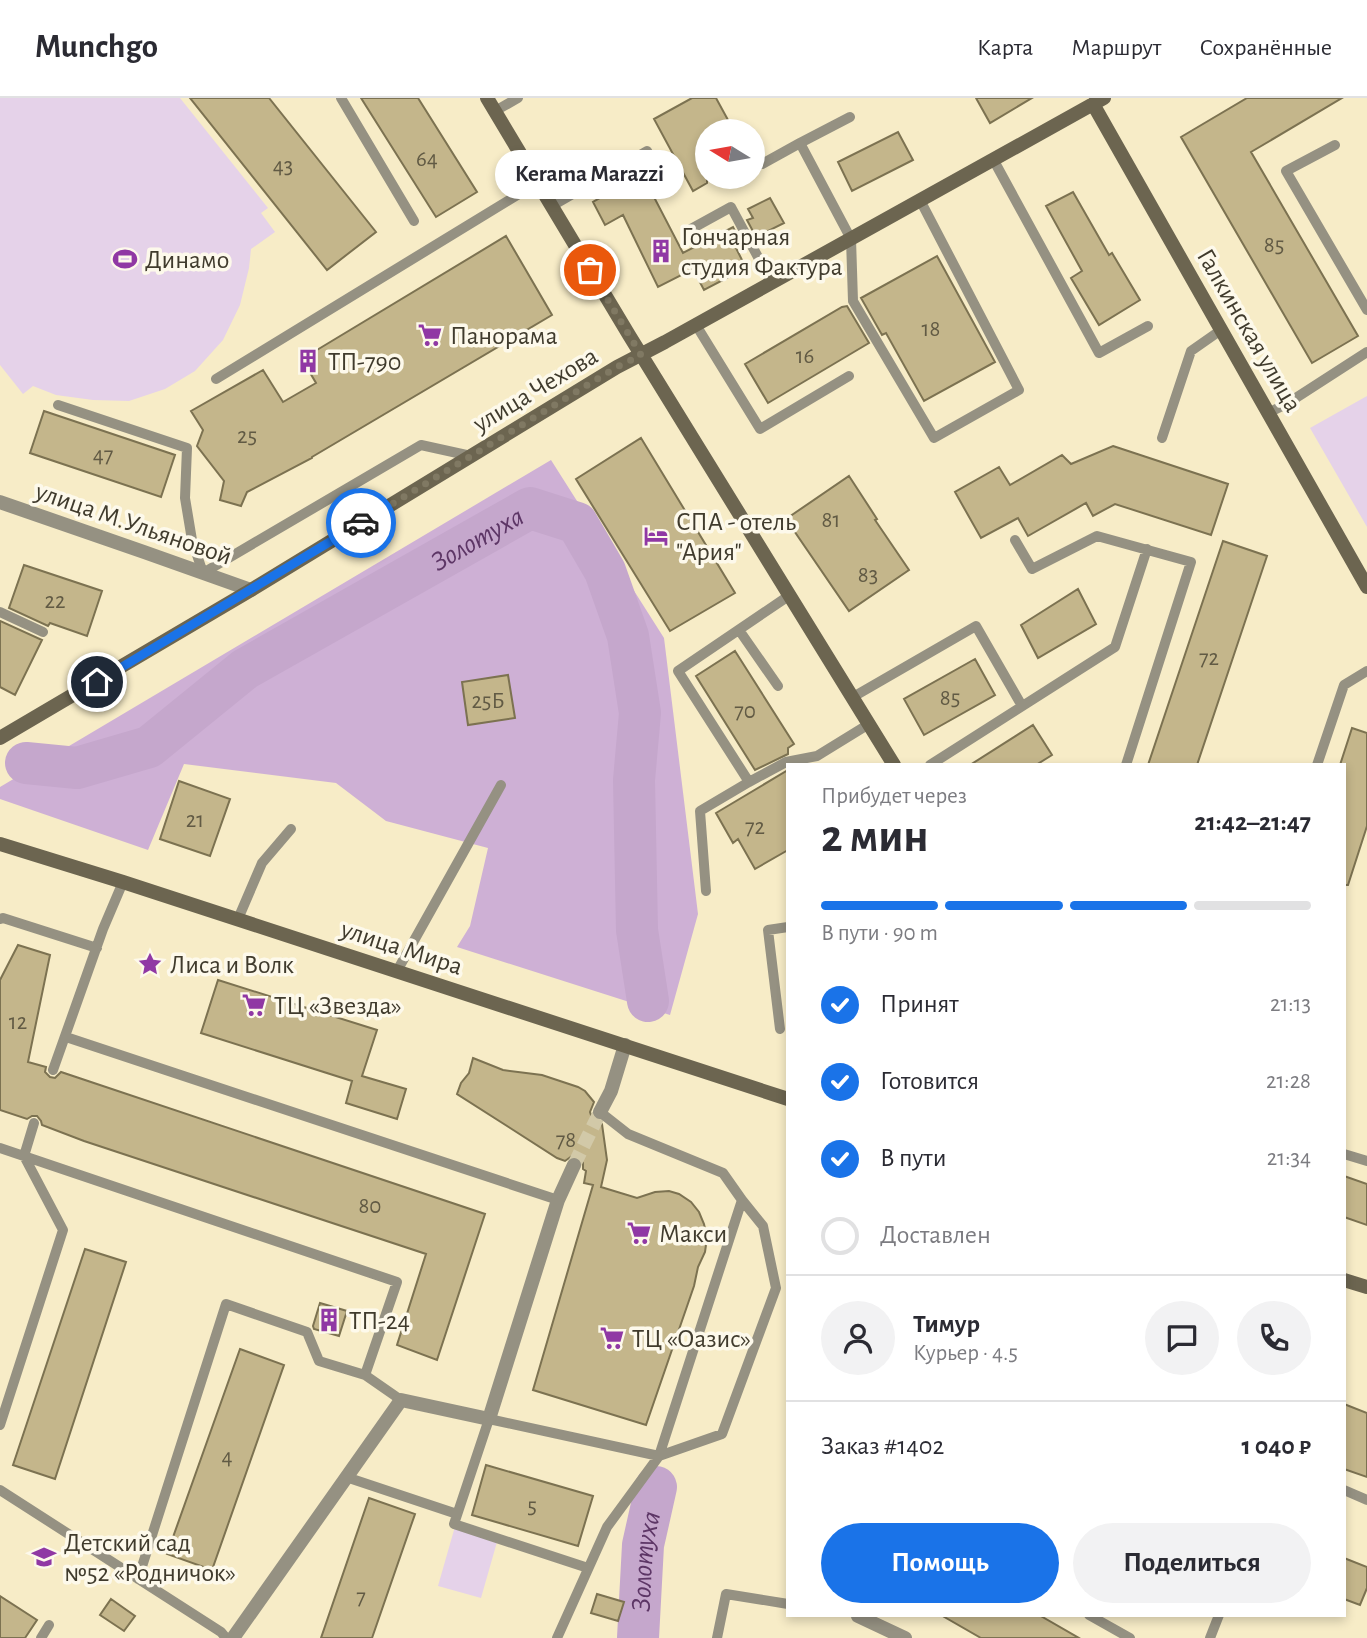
<!DOCTYPE html>
<html lang="ru">
<head>
<meta charset="utf-8">
<style>
	:root { --surface:#fff; --page:#f2f2f3; --text:#2b2b33; --muted:#7c7c81; --line:#e1e1e2; --accent:#1a73e8 }
	body { margin:0; font-family:"Alegreya Sans",sans-serif; background:var(--page); color:var(--text); height:100vh; display:flex; flex-direction:column; font-size:26px; white-space:nowrap }
	* { box-sizing:border-box; margin:0 }
	p { font-size:23px; color:var(--muted) }
	.icon { flex:none; width:38px; height:38px; fill:none; stroke:currentColor; stroke-width:2; stroke-linecap:round; stroke-linejoin:round }
	.map { position:relative; flex:1; overflow:hidden }
	.panel { position:absolute; left:786px; top:665px; width:560px; height:854px; display:flex; flex-direction:column; background:var(--surface); border-radius:0px; box-shadow:0 4px 10px #0003 }
	.panel>* { flex:none }
	.needle { width:46px; rotate:281deg }
	.fabs { position:absolute; left:695px; top:21px; display:grid; gap:14px }
	.fabs a { display:grid; place-items:center; width:70px; height:70px; border-radius:50%; background:var(--surface); box-shadow:0 4px 10px #0003; font-size:35px }
	.pin { position:absolute; display:grid; place-items:center; width:60px; height:60px; color:#fff; margin:-30px; border:4px solid #fff; border-radius:50%; box-shadow:0 2px 7px #0007 }
	.courier { position:absolute; display:grid; place-items:center; width:70px; height:70px; margin:-35px; border:5px solid #1a73e8; border-radius:50%; background:#fff; color:#222; box-shadow:0 2px 9px #0007 }
	.bubble { position:absolute; height:49px; border-radius:24px; background:var(--surface); box-shadow:0 4px 10px #0003; font-size:23px; font-weight:700; line-height:49px; text-align:center }
	.summary em { font-style:normal; font-weight:700 }
	.summary div { display:flex; flex-direction:column-reverse }
	.summary { display:flex; align-items:center; justify-content:space-between; height:119px; padding:0 35px }
	h1 { font-size:46px; font-weight:700; line-height:52px }
	.bar { display:grid; grid-template-columns:repeat(4,1fr); gap:10px 7px; align-content:center; height:84px; padding:0 35px }
	.bar i { height:9px; border-radius:5px; background:var(--line) }
	.bar .current { background:var(--accent) }
	.bar p { grid-column:span 4 }
	.line { display:flex; align-items:center; gap:18px; padding:0 35px; border-top:2px solid var(--line) }
	.line div { flex:1 }
	.round { display:grid; place-items:center; flex:none; width:74px; height:74px; border-radius:37px; background:var(--page) }
	ol { padding:0 35px; list-style:none }
	li { display:flex; align-items:center; gap:21px; height:77px }
	li p { margin-inline-start:auto }
	li .icon { padding:7px; border-radius:50%; background:var(--accent); color:#fff; stroke-width:4 }
	li:last-child { color:var(--muted) }
	li i { width:38px; height:38px; border:4px solid var(--line); border-radius:50% }
	.action { display:flex; gap:14px; margin-top:auto; padding:14px 35px }
	.action a { flex:1; height:80px; border-radius:42px; background:var(--accent); color:#fff; font-size:28px; font-weight:700; line-height:80px; text-align:center }
	.action a+a { background:var(--page); color:var(--text) }
	header { display:flex; align-items:center; gap:42px; box-sizing:border-box; height:98px; padding:0 35px; background:var(--surface); border-bottom:2px solid var(--line) }
	header strong { font-size:33px }
	nav { display:flex; gap:38px; margin-inline-start:auto; font-size:24px }
	.map>svg:first-child { display:block }
</style>
</head>
<body>
<header>
<strong>Munchgo</strong>
<nav><a>Карта</a><a>Маршрут</a><a>Сохранённые</a></nav>
</header>
<div class="map">
<svg width="1367" height="1540" viewBox="0 0 1367 1540">
	<rect width="100%" height="100%" fill="#f7ecc7"/>
	<path fill="#e5d2e9" d="M0,0H180L268,110L261,115L275,134L251,151L249,170L240,207L223,242L195,273L165,291L129,303L93,302L56,297L33,288L23,296L0,267Z
		M1367,298V429L1310,330Z
		M456,1425L499,1437L481,1500L438,1488Z"/>
	<path fill="#ceb0d5" d="M551,362L664,540L698,816L670,917L457,849L470,828L488,750L386,723L336,685L184,666L148,752L0,701V689Z"/>
	<g fill="none" stroke-linecap="round" stroke-linejoin="round">
		<g stroke="#c5a7cc" stroke-width="42">
			<path id="s1" d="M26,665L77,670L149,649L245,571L530,410L577,425L605,473L628,538L640,615L634,682L637,832L648,903"/>
			<path id="s2" d="M638,1540L643,1447L656,1389"/>
		</g>
	</g>
	<path fill="#c4b68b" stroke="#7c7251" stroke-width="2" d="M190,0H269L376,134L327,172Z
		M361,0H418L477,94L436,119Z
		M692,0H716L734,33H707V85L693,93L654,21Z
		M976,0H1032L990,25Z
		M1247,0H1342L1251,54L1358,238L1312,265L1181,39Z
		M898,34L913,62L852,93L838,64Z
		M642,76L683,155L733,129L742,146L736,150L746,170L704,192L693,171L658,189L623,117L605,127L593,104Z
		M1073,94L1109,157L1112,155L1140,202L1099,227L1071,180L1082,173L1046,108Z
		M770,100L784,125L756,139L747,122L753,120L748,111Z
		M506,138L552,217L312,359V360L247,394L241,408L220,402L224,383L197,348L203,332L191,313L263,272L283,304L316,285L302,261Z
		M937,158L995,264L924,303L886,235L882,237L861,200Z
		M847,208L869,245L768,305L745,266L842,209Z
		M44,313L175,357L161,399L30,355Z
		M641,340L735,495L670,533L576,381Z
		M1113,348L1228,386L1211,437L1115,406L1093,418L1086,405L1028,438L1018,420L981,440L955,394L999,369L1010,387L1062,357L1071,366Z
		M849,378L877,421L875,422L909,472L849,513L786,421Z
		M1223,443L1267,458L1197,667H1148Z
		M24,467L102,493L87,538L50,525L48,528L9,510Z
		M1078,491L1096,526L1038,560L1021,527Z
		M0,523L42,542L15,597L0,589Z
		M735,553L794,646L788,650V656L755,672L696,578Z
		M975,561L995,597L924,637L904,601Z
		M508,577L515,620L468,627L462,584Z
		M1033,627L1052,657L1036,667H970Z
		M1352,630L1367,635V728L1348,787H1344V667H1340Z
		M788,672V752L755,771L738,741L733,745L716,715Z
		M179,683L230,701L210,758L160,741Z
		M18,847L50,857L28,964L46,969L45,974L50,979L55,980L61,974L485,1116L437,1262L397,1247L426,1156L84,1043L42,1027L41,1023L37,1018H32L27,1021L0,1012V882Z
		M218,882L377,932L362,978L406,991L397,1021L346,1005L352,983L201,935Z
		M473,960L503,972L542,977L578,989L585,993L594,1004L590,1014L592,1020L602,1026L607,1062L601,1089L637,1100L655,1094L669,1093L679,1096L691,1104L699,1114L704,1126L707,1140L705,1154L698,1169L694,1188L646,1327L533,1292L593,1087L584,1085L586,1073L583,1071V1065L579,1059L572,1058L565,1063L557,1060L457,996L461,985L469,975Z
		M1344,1078L1367,1086V1127L1344,1119Z
		M85,1151L126,1164L55,1381L13,1367Z
		M320,1205L347,1213L339,1238L314,1231L313,1228Z
		M240,1251L284,1267L212,1472L167,1456Z
		M1344,1306L1367,1315V1379L1344,1371Z
		M486,1367L593,1398L578,1448L472,1417Z
		M369,1400L415,1416L372,1540H321Z
		M1344,1460L1367,1469V1490L1360,1507L1344,1501Z
		M597,1496L624,1504L618,1523L591,1515Z
		M0,1498L37,1522L25,1540H0Z
		M111,1501L135,1518L124,1533L100,1517Z
		M941,1517H1039L1079,1540H981Z"/>
	<g fill="none" stroke-linecap="round" stroke-linejoin="round">
		<path stroke="#d2c9a8" stroke-width="14" stroke-dasharray="14 7" stroke-linecap="butt" d="M574,1067L600,1014"/>
		<path stroke="#959182" stroke-width="10" d="M341,0L414,123
			M495,13L518,0
			M800,45L850,19
			M1335,47L1286,73L1367,212
			M993,61L1099,255L1148,228
			M762,66L800,45L851,141L853,203L934,340L1019,292L920,102
			M552,108L647,53L660,76
			M691,131L731,109L772,185
			M696,227L760,331L849,278
			M216,281L537,85
			M58,307L187,350L185,400L192,442L203,475L421,347L471,358
			M1268,315L1288,305L1367,254
			M1162,340L1191,253L1221,232
			M1015,442L1032,471L1097,438L1191,464L1126,667
			M0,514L43,534
			M739,532L778,588
			M853,599L976,528L1022,608
			M930,667L1115,549L1147,451
			M1317,667L1344,587L1367,573
			M749,684L786,664L817,658L869,626
			M706,793L700,713L749,684L678,573L790,497
			M0,821L3,820L97,850
			M238,821L262,765L291,731
			M397,873L501,687
			M780,931L768,832L788,829
			M66,939L558,1102
			M53,972L103,831L123,784
			M0,1050L397,1184L365,1277L401,1302
			M1344,1056L1367,1063
			M0,1327L63,1132L24,1058L34,1025
			M346,1379L457,1416
			M0,1392L221,1534L226,1540
			M1344,1392L1367,1402
			M588,1470L454,1426L489,1321L659,1358L722,1336L776,1190L763,1128L742,1102L723,1075L628,1036L600,1014
			M138,1481L226,1206L307,1234L319,1263L365,1277
			M1089,1517L1130,1540
			M41,1540L49,1527
			M557,1540L607,1429L659,1358L742,1102
			M717,1540L726,1496L788,1506
			M1210,1540L1219,1517"/>
		<path stroke="#959182" stroke-width="14" d="M0,404L144,454L251,492
			M600,1014L611,993L625,947
			M858,1518L905,1540
			M233,1540L401,1302L489,1321L558,1102L574,1067"/>
		<path stroke="#6c6550" stroke-width="14" d="M487,0L629,237L894,667
			M1093,6L1367,489
			M0,640L251,492L617,269L665,244L1104,0
			M0,746L123,784L788,1001
			M1344,1182L1367,1189"/>
	</g>
	<g fill="none" stroke-linecap="round" stroke-linejoin="round">
		<path stroke="#807963" stroke-width="7" stroke-dasharray="0 12.6" d="M361,425L617,269L641,257L590,172"/>
		<path stroke="#1a73e8" stroke-width="9" d="M97,584L361,425"/>
	</g>
	<defs>
		<g id="building-bare" transform="scale(1.89)"><path d="M-4-6H4V6H1V3H-1V6H-4ZM-2.5-4.3h1.7v1.8h-1.7ZM.8-4.3h1.7v1.8H.8ZM-2.5-1h1.7V.8h-1.7ZM.8-1h1.7V.8H.8Z" fill="#9038a4" stroke="#fdf9eb" stroke-width="2.5" paint-order="stroke"/></g>
		<g id="stadium-bare" transform="scale(1.89)"><path d="M0-5a6.5 5 0 1 0 0 10a6.5 5 0 1 0 0-10ZM-3.5-1.8h7v3.6h-7Z" fill="#9038a4" stroke="#fdf9eb" stroke-width="2.5" paint-order="stroke"/></g>
		<g id="supermarket-bare" transform="scale(1.89)"><path d="M-6-5.5h2.5l.6 2H6L4.5 2H-2.5L-4.4-4H-6ZM-1.5 3.2a1.3 1.3 0 1 0 .1 0ZM3 3.2a1.3 1.3 0 1 0 .1 0Z" fill="#9038a4" stroke="#fdf9eb" stroke-width="2.5" paint-order="stroke"/></g>
		<g id="hotel-bare" transform="scale(1.89)"><path d="M-6-4.5h1.5V1H6V5H4.5V3h-9V5H-6ZM-4 0a1.8 1.8 0 1 1 3.6 0ZM.5 0V-2.5h3Q6-2.5 6 0Z" fill="#9038a4" stroke="#fdf9eb" stroke-width="2.5" paint-order="stroke"/></g>
		<g id="sight-bare" transform="scale(1.89)"><path d="M0-6L1.8-2.2L6-1.7L2.9 1.2L3.7 5.4L0 3.3L-3.7 5.4L-2.9 1.2L-6-1.7L-1.8-2.2Z" fill="#9038a4" stroke="#fdf9eb" stroke-width="2.5" paint-order="stroke"/></g>
		<g id="school-bare" transform="scale(1.89)"><path d="M0-5L7-2L0 1L-7-2ZM-4 1L0 2.5L4 1V4Q0 6-4 4Z" fill="#9038a4" stroke="#fdf9eb" stroke-width="2.5" paint-order="stroke"/></g>
	</defs>
	<g fill-rule="evenodd">
		<use href="#building-bare" x="661" y="153"/>
		<use href="#stadium-bare" x="125" y="161"/>
		<use href="#supermarket-bare" x="430" y="237"/>
		<use href="#building-bare" x="308" y="263"/>
		<use href="#hotel-bare" x="656" y="438"/>
		<use href="#sight-bare" x="150" y="866"/>
		<use href="#supermarket-bare" x="254" y="907"/>
		<use href="#supermarket-bare" x="639" y="1135"/>
		<use href="#building-bare" x="329" y="1222"/>
		<use href="#supermarket-bare" x="612" y="1240"/>
		<use href="#school-bare" x="44" y="1459"/>
	</g>
	<g text-anchor="middle" stroke-width="7" stroke-linejoin="round" paint-order="stroke">
		<g font-size="23" fill="#615a44">
			<text x="427" y="68">64</text>
			<text x="283" y="75">43</text>
			<text x="1274" y="154">85</text>
			<text x="931" y="238">18</text>
			<text x="805" y="265">16</text>
			<text x="247" y="345">25</text>
			<text x="103" y="364">47</text>
			<text x="831" y="429">81</text>
			<text x="868" y="484">83</text>
			<text x="55" y="510">22</text>
			<text x="1209" y="567">72</text>
			<text x="950" y="607">85</text>
			<text x="488" y="610">25Б</text>
			<text x="745" y="620">70</text>
			<text x="195" y="729">21</text>
			<text x="755" y="736">72</text>
			<text x="18" y="931">12</text>
			<text x="566" y="1049">78</text>
			<text x="370" y="1115">80</text>
			<text x="227" y="1366">4</text>
			<text x="532" y="1415">5</text>
			<text x="361" y="1506">7</text>
		</g>
		<g font-size="26" fill="#403b2d" stroke="#fdf9eb" text-anchor="start">
			<text x="681" y="147">Гончарная<tspan x="681" dy="30">студия Фактура</tspan></text>
			<text x="145" y="170">Динамо</text>
			<text x="450" y="246">Панорама</text>
			<text x="328" y="272">ТП-790</text>
			<text x="676" y="432">СПА - отель<tspan x="676" dy="30">"Ария"</tspan></text>
			<text x="170" y="875">Лиса и Волк</text>
			<text x="274" y="916">ТЦ «Звезда»</text>
			<text x="659" y="1144">Макси</text>
			<text x="349" y="1231">ТП-24</text>
			<text x="632" y="1249">ТЦ «Оазис»</text>
			<text x="64" y="1453">Детский сад<tspan x="64" dy="30">№52 «Родничок»</tspan></text>
		</g>
		<g font-size="26" fill="#403b2d" stroke="#fdf9eb">
			<text transform="translate(1250 232) rotate(60)" y="9">Галкинская улица</text>
			<text transform="translate(535 291) rotate(-31)" y="9">улица Чехова</text>
			<text transform="translate(134 425) rotate(19)" y="9">улица М.Ульяновой</text>
			<text transform="translate(402 849) rotate(18)" y="9">улица Мира</text>
		</g>
		<g font-size="28" font-style="italic" fill="#5d3666" stroke="#fdf9eb">
			<text dy="10" stroke="none"><textPath href="#s1" startOffset="516">Золотуха</textPath></text>
			<text dy="10" stroke="none"><textPath href="#s2" startOffset="77">Золотуха</textPath></text>
		</g>
	</g>
</svg>
<div class="fabs">
<a><svg class="needle" viewBox="-14 -14 28 28"><path d="M0-13l5 13h-10z" fill="#e53935"/><path d="M0 13l5-13h-10z" fill="#7c7c81"/></svg></a>
</div>
<div class="pin" style="left:590px;top:172px;background:#ea580c"><svg class="icon" aria-label="bag" viewBox="0 0 24 24"><path d="M5 8h14l-1 12H6zM9 8a3 3 0 0 1 6 0"/></svg></div>
<div class="pin" style="left:97px;top:584px;background:#1f2937"><svg class="icon" aria-label="home" viewBox="0 0 24 24"><path d="M3 11l9-7 9 7M6 9v11h12V9"/></svg></div>
<div class="courier" style="left:361px;top:425px"><svg class="icon" aria-label="car" viewBox="0 0 24 24"><path d="M5 17H2v-5l4-1 3-4h7l3 4 3 1v5h-3M9 17h6M6 11h13"/><circle cx="7" cy="17" r="2"/><circle cx="17" cy="17" r="2"/></svg></div>
<div class="bubble" style="left:495px;top:52px;width:189px">Kerama Marazzi</div>
<section class="panel">
<div class="summary"><div><h1>2 мин</h1><p>Прибудет через</p></div><em>21:42–21:47</em></div>
<div class="bar"><i class="current"></i><i class="current"></i><i class="current"></i><i></i><p>В пути · 90 m</p></div>
<ol>
<li><svg class="icon" aria-label="check" viewBox="0 0 24 24"><path d="M5 12l5 5 9-10"/></svg>Принят<p>21:13</p></li>
<li><svg class="icon" aria-label="check" viewBox="0 0 24 24"><path d="M5 12l5 5 9-10"/></svg>Готовится<p>21:28</p></li>
<li><svg class="icon" aria-label="check" viewBox="0 0 24 24"><path d="M5 12l5 5 9-10"/></svg>В пути<p>21:34</p></li>
<li><i></i>Доставлен</li>
</ol>
<div class="line" style="height:126px"><a class="round"><svg class="icon" aria-label="person" viewBox="0 0 24 24"><circle cx="12" cy="8" r="4"/><path d="M4 21q1-7 8-7t8 7"/></svg></a><div><b>Тимур</b><p>Курьер · 4.5</p></div><a class="round"><svg class="icon" aria-label="chat" viewBox="0 0 24 24"><path d="M4 5h16v11H9l-5 4z"/></svg></a><a class="round"><svg class="icon" aria-label="phone" viewBox="0 0 24 24"><path d="M5 4h4l2 5-3 2q2 4 5 5l2-3 5 2v4C11 20 4 13 5 4z"/></svg></a></div>
<div class="line" style="height:91px"><div>Заказ #1402</div><b>1 040 ₽</b></div>
<div class="action"><a>Помощь</a><a>Поделиться</a></div>
</section>
</div>
</body>
</html>
